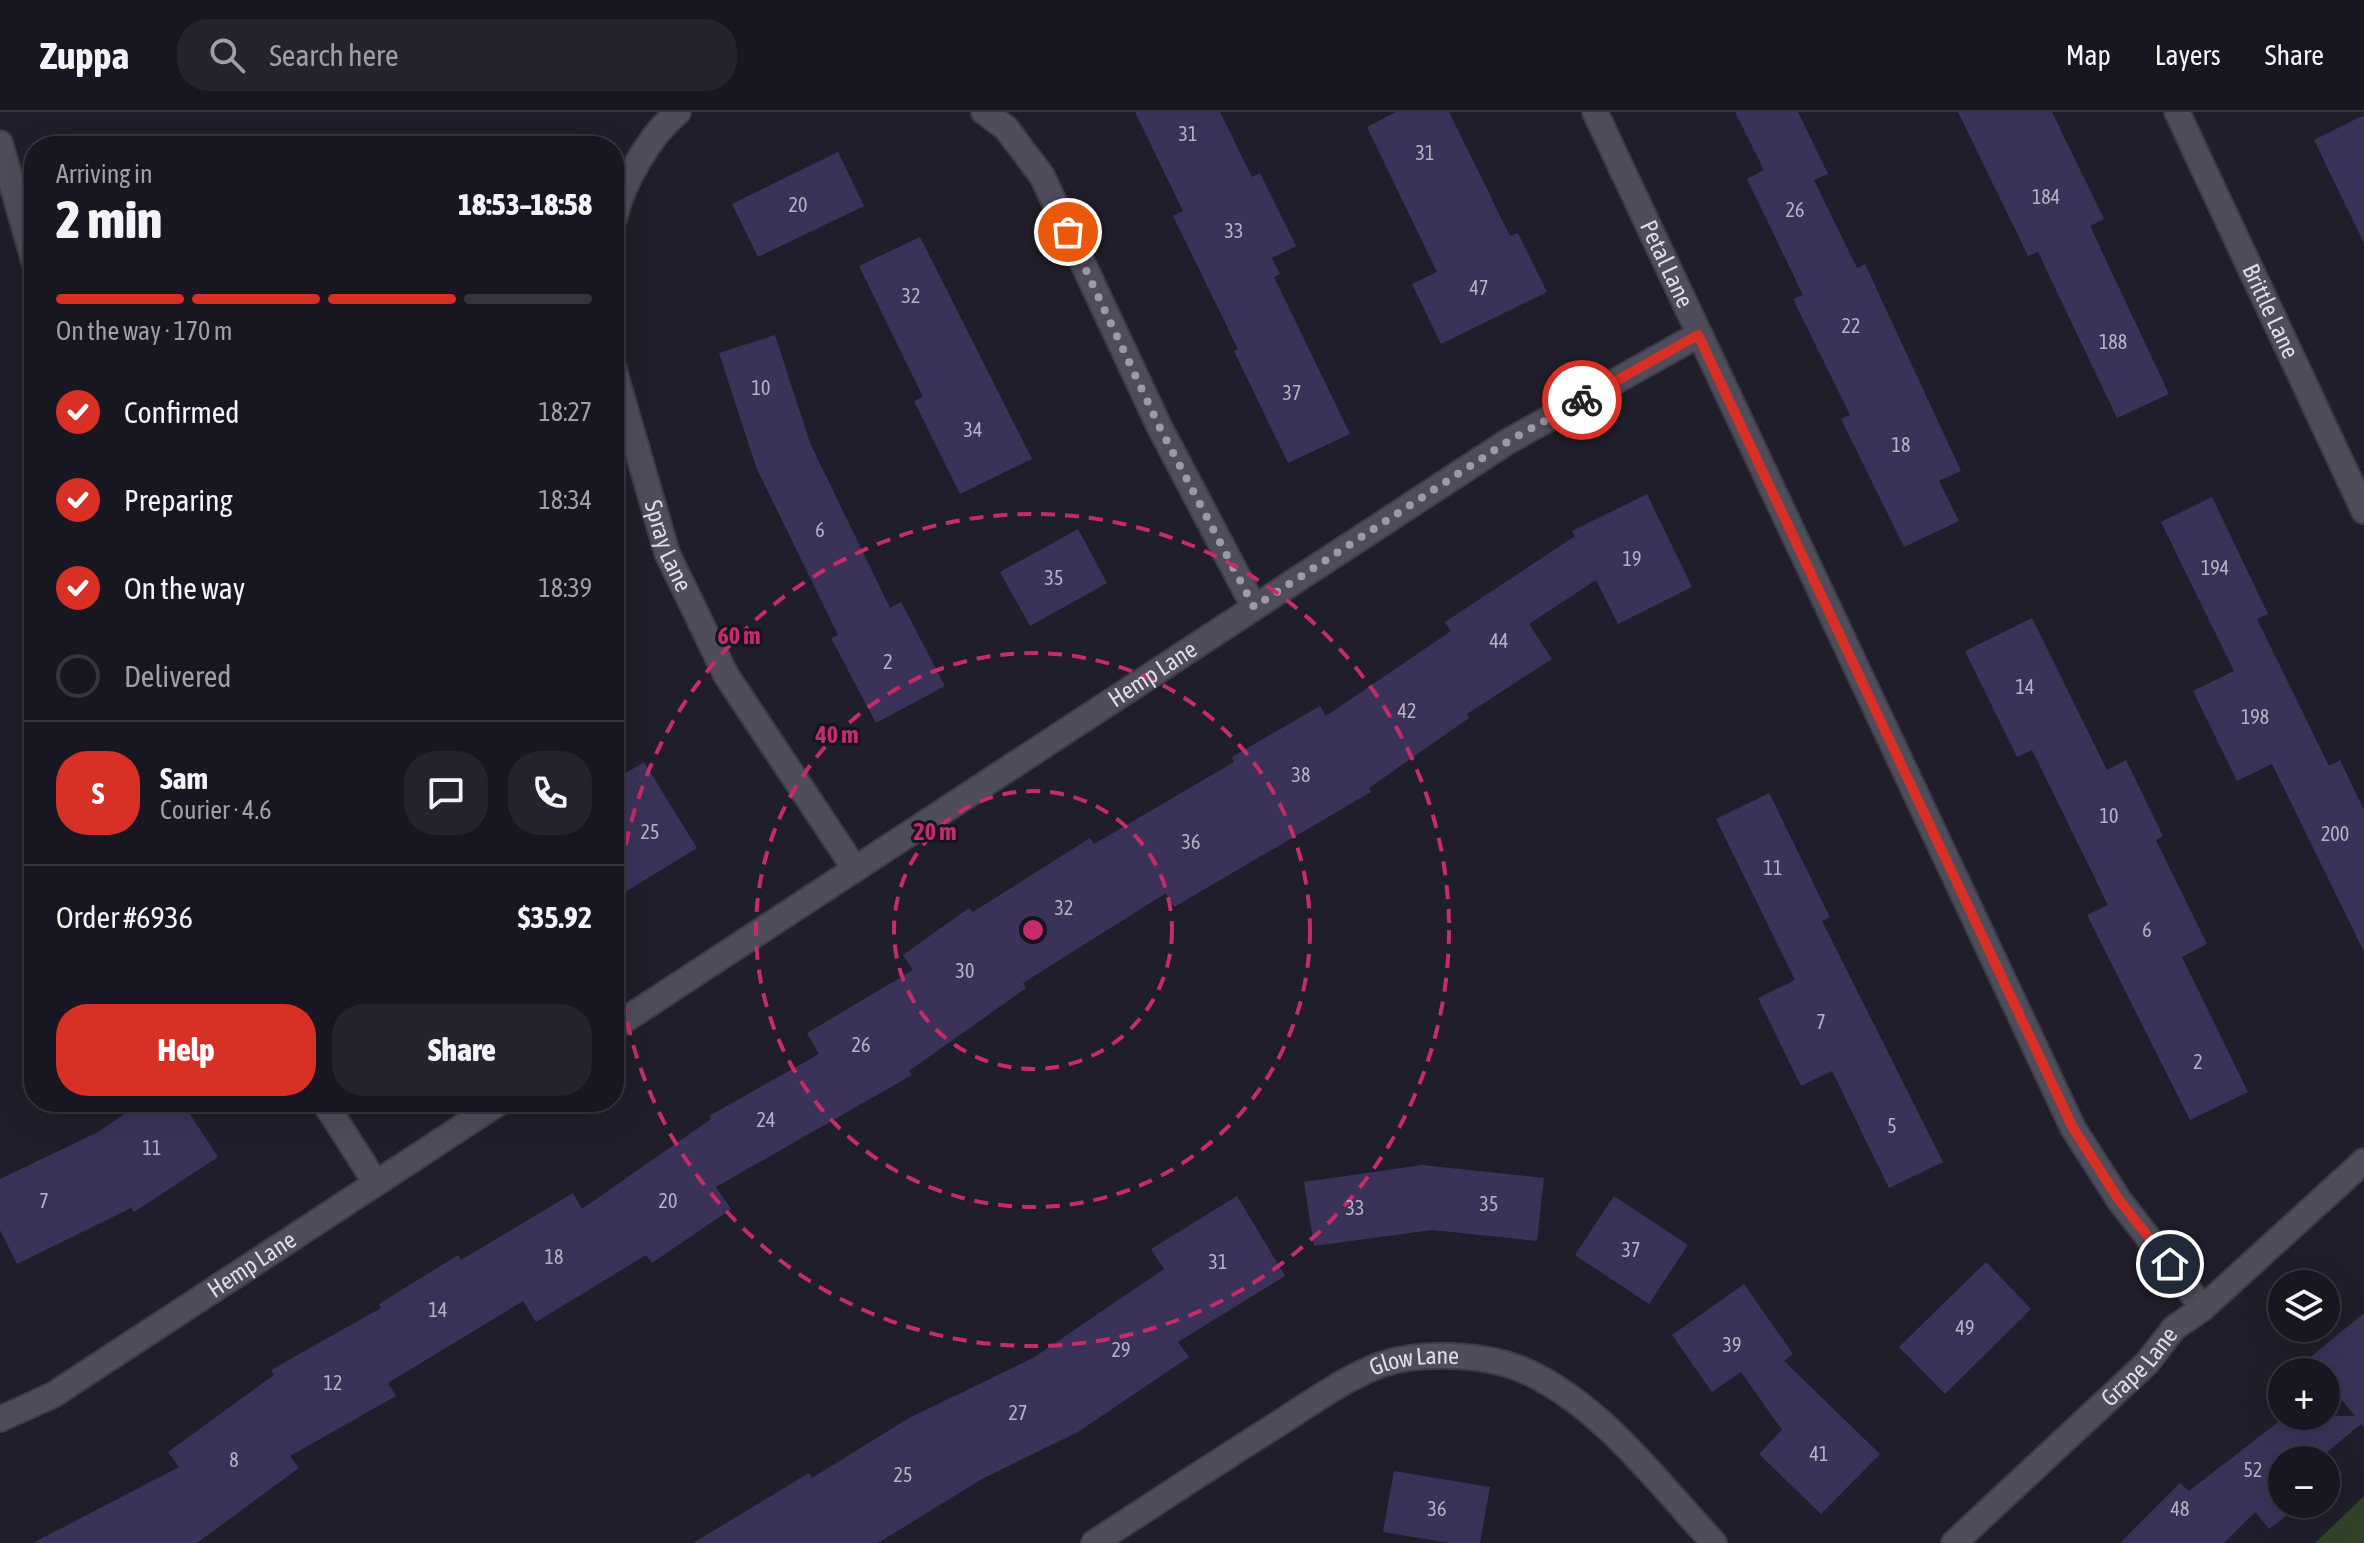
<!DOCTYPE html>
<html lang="en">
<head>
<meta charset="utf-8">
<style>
	:root { --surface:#181620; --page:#25232d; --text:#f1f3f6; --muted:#9f9fa5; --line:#36353e; --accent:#d93025 }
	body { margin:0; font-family:"Asap Condensed",sans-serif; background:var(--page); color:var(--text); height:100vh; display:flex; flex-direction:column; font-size:30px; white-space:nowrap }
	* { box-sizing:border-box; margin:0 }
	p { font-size:26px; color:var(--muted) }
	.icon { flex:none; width:44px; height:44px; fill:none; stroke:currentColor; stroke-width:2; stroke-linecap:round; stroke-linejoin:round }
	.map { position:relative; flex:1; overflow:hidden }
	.side { position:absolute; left:24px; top:24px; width:600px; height:976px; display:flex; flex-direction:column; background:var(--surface); border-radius:32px; box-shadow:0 8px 32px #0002,0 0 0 2px var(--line) }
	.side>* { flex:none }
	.controls { position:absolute; left:2268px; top:1158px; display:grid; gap:16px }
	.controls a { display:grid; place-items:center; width:72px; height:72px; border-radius:50%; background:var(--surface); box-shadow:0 8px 32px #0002,0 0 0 2px var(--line); font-size:40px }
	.pin { position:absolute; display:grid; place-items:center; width:68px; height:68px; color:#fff; margin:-34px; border:4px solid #fff; border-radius:50%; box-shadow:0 2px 8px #0007 }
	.courier { position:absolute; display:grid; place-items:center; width:80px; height:80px; margin:-40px; border:6px solid #d93025; border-radius:50%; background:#fff; color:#222; box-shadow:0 2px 10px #0007 }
	.overview em { font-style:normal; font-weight:800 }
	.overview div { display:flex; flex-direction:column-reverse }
	.overview { display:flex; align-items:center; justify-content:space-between; height:136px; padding:0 32px }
	h1 { font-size:52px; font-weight:800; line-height:60px }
	.bar { display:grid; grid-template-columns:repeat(4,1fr); gap:12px 8px; align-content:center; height:96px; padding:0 32px }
	.bar i { height:10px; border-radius:6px; background:var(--line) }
	.bar .on { background:var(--accent) }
	.bar p { grid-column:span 4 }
	.line { display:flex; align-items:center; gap:20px; padding:0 32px; border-top:2px solid var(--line) }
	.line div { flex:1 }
	.round { display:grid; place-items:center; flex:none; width:84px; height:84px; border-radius:32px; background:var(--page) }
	ol { padding:0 32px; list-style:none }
	li { display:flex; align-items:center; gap:24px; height:88px }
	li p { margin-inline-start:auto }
	li .icon { padding:8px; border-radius:50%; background:var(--accent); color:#fff; stroke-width:4 }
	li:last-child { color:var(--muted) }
	li i { width:44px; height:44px; border:4px solid var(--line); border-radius:50% }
	.button { display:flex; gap:16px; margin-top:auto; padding:16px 32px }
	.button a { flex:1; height:92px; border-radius:32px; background:var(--accent); color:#fff; font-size:32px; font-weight:800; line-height:92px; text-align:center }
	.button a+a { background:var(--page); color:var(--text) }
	header { display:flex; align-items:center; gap:48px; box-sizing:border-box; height:112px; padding:0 40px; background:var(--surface); border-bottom:2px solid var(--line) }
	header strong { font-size:38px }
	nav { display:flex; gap:44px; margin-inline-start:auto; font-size:28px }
	.search { width:560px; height:72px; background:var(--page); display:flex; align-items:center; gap:20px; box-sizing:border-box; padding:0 28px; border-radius:32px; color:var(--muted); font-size:30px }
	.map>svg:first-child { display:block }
</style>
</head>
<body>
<header>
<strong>Zuppa</strong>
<div class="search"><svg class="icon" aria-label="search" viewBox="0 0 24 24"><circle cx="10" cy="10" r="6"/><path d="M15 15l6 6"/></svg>Search here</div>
<nav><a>Map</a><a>Layers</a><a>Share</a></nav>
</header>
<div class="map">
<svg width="2364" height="1431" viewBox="0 0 2364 1431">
	<rect width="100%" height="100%" fill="#201e2a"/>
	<path fill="#324229" d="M2364,1384V1431H2315Z"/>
	<path fill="#3b3259" d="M1135,0H1220L1252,65L1260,61L1296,134L1272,146L1280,162L1274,165L1350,322L1288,351L1234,239L1238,237L1173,104L1183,99Z
		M1396,0H1449L1510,124L1518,121L1547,180L1441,232L1412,172L1437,160L1367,15Z
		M1735,0H1798L1828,62L1814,68L1857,156L1865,152L1961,359L1939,369L1959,409L1904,435L1841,307L1850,303L1793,187L1803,183L1747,67L1764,58Z
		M1958,0H2052L2104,107L2090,114L2169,282L2117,306L2038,140L2028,144Z
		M2364,3V131L2314,28Z
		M838,40L864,94L758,145L732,92Z
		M920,125L1032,347L960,382L914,289L923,285L859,154Z
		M775,223L810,331L890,496L901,490L945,574L876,611L831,526L838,523L756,355L719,241Z
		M1647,382L1692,475L1618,512L1596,468L1529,512L1552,547L1467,602L1469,606L1369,676L1371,680L1174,795L1166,781L1023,871L1026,876L909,959L912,963L716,1075L731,1097L652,1151L646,1143L536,1210L523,1189L388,1271L396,1284L290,1344L299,1356L197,1431H33L179,1355L168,1340L274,1263L271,1258L381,1196L379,1192L458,1143L461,1148L573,1081L582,1097L711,1007L709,1004L819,942L807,921L913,858L903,843L969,796L973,800L1090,726L1094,732L1234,650L1232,645L1320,594L1326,604L1451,519L1445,510L1575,424L1572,419Z
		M2212,385L2268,502L2257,507L2329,654L2340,648L2364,698V840L2272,652L2237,669L2193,579L2234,559L2161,410Z
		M1078,417L1107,471L1030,514L1000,460Z
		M2032,506L2107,658L2126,648L2163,724L2156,728L2207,832L2182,845L2248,980L2190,1008L2087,803L2108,793L2032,638L2017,645L1965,539Z
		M644,650L697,736L614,787V668Z
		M1769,681L1830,805L1822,809L1943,1050L1889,1076L1832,959L1801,974L1758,886L1795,868L1716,707Z
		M143,990H182L218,1045L134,1100L131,1096L17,1152L0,1118V1067L96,1021Z
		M1422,1053L1544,1066L1537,1129L1432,1118L1314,1134L1304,1070Z
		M1237,1084L1285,1164L1178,1230L1189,1245L1078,1320L982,1367L878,1431H693L809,1361L812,1366L909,1306L1033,1246L1164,1157L1151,1137Z
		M1614,1084L1688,1133L1649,1192L1575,1143Z
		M1986,1150L2031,1197L1945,1282L1899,1235Z
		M1744,1172L1793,1242L1784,1249L1880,1342L1821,1402L1759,1342L1782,1318L1741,1260L1712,1280L1672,1223Z
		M2364,1201V1315L2361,1312L2326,1341L2342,1361L2326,1373V1348H2282V1392H2302L2269,1417L2255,1400L2224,1431H2120L2180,1371L2189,1379L2286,1304H2355L2326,1269V1260H2319L2308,1247Z
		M1394,1359L1490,1375L1480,1431H1450L1383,1420Z"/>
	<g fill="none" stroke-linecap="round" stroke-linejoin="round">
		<g stroke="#3d3b45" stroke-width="28">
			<g id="minor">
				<path d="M984,0L1006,16L1042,64L1160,316L1254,495"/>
				<path id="s1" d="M1595,0L2073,1016L2119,1088L2203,1196"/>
				<path id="s2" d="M2177,0L2364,399"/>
				<path d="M0,31L34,149"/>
				<path d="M614,107C623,70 649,24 678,0"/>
				<path id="s3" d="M614,258L667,441L726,563L855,757"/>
				<path id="s4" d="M614,915L1507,330L1698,223"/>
				<path d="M324,990L376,1071"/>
				<path id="s5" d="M0,1307L53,1283L500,990"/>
				<path id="s6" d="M1094,1431C1155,1391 1216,1351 1278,1312C1311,1291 1346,1265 1383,1252C1426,1238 1492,1242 1532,1262C1605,1298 1660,1373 1714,1431"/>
				<path id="s7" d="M1954,1431L2147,1251L2174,1216L2203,1196L2364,1049"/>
			</g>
		</g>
		<use href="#minor" stroke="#4f4c5b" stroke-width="24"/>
	</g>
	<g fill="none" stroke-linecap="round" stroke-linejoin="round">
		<path stroke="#9c9aa4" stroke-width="8" stroke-dasharray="0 14.4" d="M1068,120L1160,316L1254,495L1507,330L1582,288"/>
		<path stroke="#d93025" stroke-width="10" d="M1582,288L1698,223L2073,1016L2119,1088L2170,1152"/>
	</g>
	<g fill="none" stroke="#c52c69" stroke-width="4" stroke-dasharray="14 10">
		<circle cx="1033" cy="818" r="139"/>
		<circle cx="1033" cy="818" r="277"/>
		<circle cx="1033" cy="818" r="416"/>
	</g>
	<g text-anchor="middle" stroke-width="6" stroke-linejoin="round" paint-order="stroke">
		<g font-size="20" fill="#b5b2c3">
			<text x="1188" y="29">31</text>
			<text x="1425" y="48">31</text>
			<text x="2046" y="92">184</text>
			<text x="798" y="100">20</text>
			<text x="1795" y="105">26</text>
			<text x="1234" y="126">33</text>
			<text x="1479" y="183">47</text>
			<text x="911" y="191">32</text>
			<text x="1851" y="221">22</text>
			<text x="2113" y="237">188</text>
			<text x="761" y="283">10</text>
			<text x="1292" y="288">37</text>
			<text x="973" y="325">34</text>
			<text x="1901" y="340">18</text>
			<text x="820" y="425">6</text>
			<text x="1632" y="454">19</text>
			<text x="2215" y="463">194</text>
			<text x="1054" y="473">35</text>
			<text x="1499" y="536">44</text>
			<text x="888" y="557">2</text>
			<text x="2025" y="582">14</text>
			<text x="1407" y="606">42</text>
			<text x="2255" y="612">198</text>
			<text x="1301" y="670">38</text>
			<text x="2109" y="711">10</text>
			<text x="650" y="727">25</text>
			<text x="2335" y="729">200</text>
			<text x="1191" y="737">36</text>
			<text x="1773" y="763">11</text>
			<text x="1064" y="803">32</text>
			<text x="2147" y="825">6</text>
			<text x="965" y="866">30</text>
			<text x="1821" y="917">7</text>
			<text x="861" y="940">26</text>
			<text x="2198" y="957">2</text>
			<text x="766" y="1015">24</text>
			<text x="1892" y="1021">5</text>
			<text x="152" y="1043">11</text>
			<text x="44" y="1096">7</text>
			<text x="668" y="1096">20</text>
			<text x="1489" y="1099">35</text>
			<text x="1355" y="1103">33</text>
			<text x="1631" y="1145">37</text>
			<text x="554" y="1152">18</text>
			<text x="1218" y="1157">31</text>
			<text x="438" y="1205">14</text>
			<text x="1965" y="1223">49</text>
			<text x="1732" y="1240">39</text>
			<text x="1121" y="1245">29</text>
			<text x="333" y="1278">12</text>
			<text x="1018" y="1308">27</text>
			<text x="1819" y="1349">41</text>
			<text x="234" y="1355">8</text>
			<text x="2253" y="1365">52</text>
			<text x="903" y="1370">25</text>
			<text x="1437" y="1404">36</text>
			<text x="2180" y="1404">48</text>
		</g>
		<g font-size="24" fill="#dedde6" stroke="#171420">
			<text dy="8" stroke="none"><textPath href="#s1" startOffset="168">Petal Lane</textPath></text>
			<text dy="8" stroke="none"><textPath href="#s2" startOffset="220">Brittle Lane</textPath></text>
			<text dy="8" stroke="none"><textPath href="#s3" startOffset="184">Spray Lane</textPath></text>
			<text dy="8" stroke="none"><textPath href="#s4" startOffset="644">Hemp Lane</textPath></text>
			<text dy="8" stroke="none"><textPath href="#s5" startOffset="296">Hemp Lane</textPath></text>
			<text dy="8" stroke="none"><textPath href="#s7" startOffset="256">Grape Lane</textPath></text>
			<text dy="8" stroke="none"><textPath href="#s6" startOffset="372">Glow Lane</textPath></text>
		</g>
	</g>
	<circle cx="1033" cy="818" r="12" fill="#c52c69" stroke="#171420" stroke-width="4"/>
	<g font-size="24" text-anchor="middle" font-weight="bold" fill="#c52c69" stroke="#171420" stroke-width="6" stroke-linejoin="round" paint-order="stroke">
		<text x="739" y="532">60 m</text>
		<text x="837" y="631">40 m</text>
		<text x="935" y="728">20 m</text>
	</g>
</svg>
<div class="controls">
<a><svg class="icon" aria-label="layers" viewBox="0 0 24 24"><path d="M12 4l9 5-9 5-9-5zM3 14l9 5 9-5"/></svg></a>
<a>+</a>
<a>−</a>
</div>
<div class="pin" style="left:1068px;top:120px;background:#ea580c"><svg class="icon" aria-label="bag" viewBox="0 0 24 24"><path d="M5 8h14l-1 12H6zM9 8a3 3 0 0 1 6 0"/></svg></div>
<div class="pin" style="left:2170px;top:1152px;background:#1f2937"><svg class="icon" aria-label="home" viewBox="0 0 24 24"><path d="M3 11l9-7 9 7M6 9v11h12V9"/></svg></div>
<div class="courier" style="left:1582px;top:288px"><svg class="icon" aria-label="bike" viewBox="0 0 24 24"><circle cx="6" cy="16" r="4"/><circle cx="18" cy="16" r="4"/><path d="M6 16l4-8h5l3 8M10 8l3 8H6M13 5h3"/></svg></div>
<section class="side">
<div class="overview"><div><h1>2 min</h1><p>Arriving in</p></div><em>18:53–18:58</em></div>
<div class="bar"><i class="on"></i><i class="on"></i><i class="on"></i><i></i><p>On the way · 170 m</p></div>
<ol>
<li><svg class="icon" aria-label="check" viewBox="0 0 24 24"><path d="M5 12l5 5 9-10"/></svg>Confirmed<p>18:27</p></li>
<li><svg class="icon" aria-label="check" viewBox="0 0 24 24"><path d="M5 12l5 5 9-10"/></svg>Preparing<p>18:34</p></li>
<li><svg class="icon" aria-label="check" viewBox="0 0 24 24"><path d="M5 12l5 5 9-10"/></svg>On the way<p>18:39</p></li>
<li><i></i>Delivered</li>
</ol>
<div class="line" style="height:144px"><b class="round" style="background:var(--accent);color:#fff">S</b><div><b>Sam</b><p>Courier · 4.6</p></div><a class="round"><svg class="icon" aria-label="chat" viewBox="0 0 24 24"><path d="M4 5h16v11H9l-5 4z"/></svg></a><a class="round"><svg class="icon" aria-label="phone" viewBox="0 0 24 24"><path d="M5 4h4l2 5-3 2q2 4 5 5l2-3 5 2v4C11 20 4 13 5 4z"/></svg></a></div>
<div class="line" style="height:104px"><div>Order #6936</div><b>$35.92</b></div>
<div class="button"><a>Help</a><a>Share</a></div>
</section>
</div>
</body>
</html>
